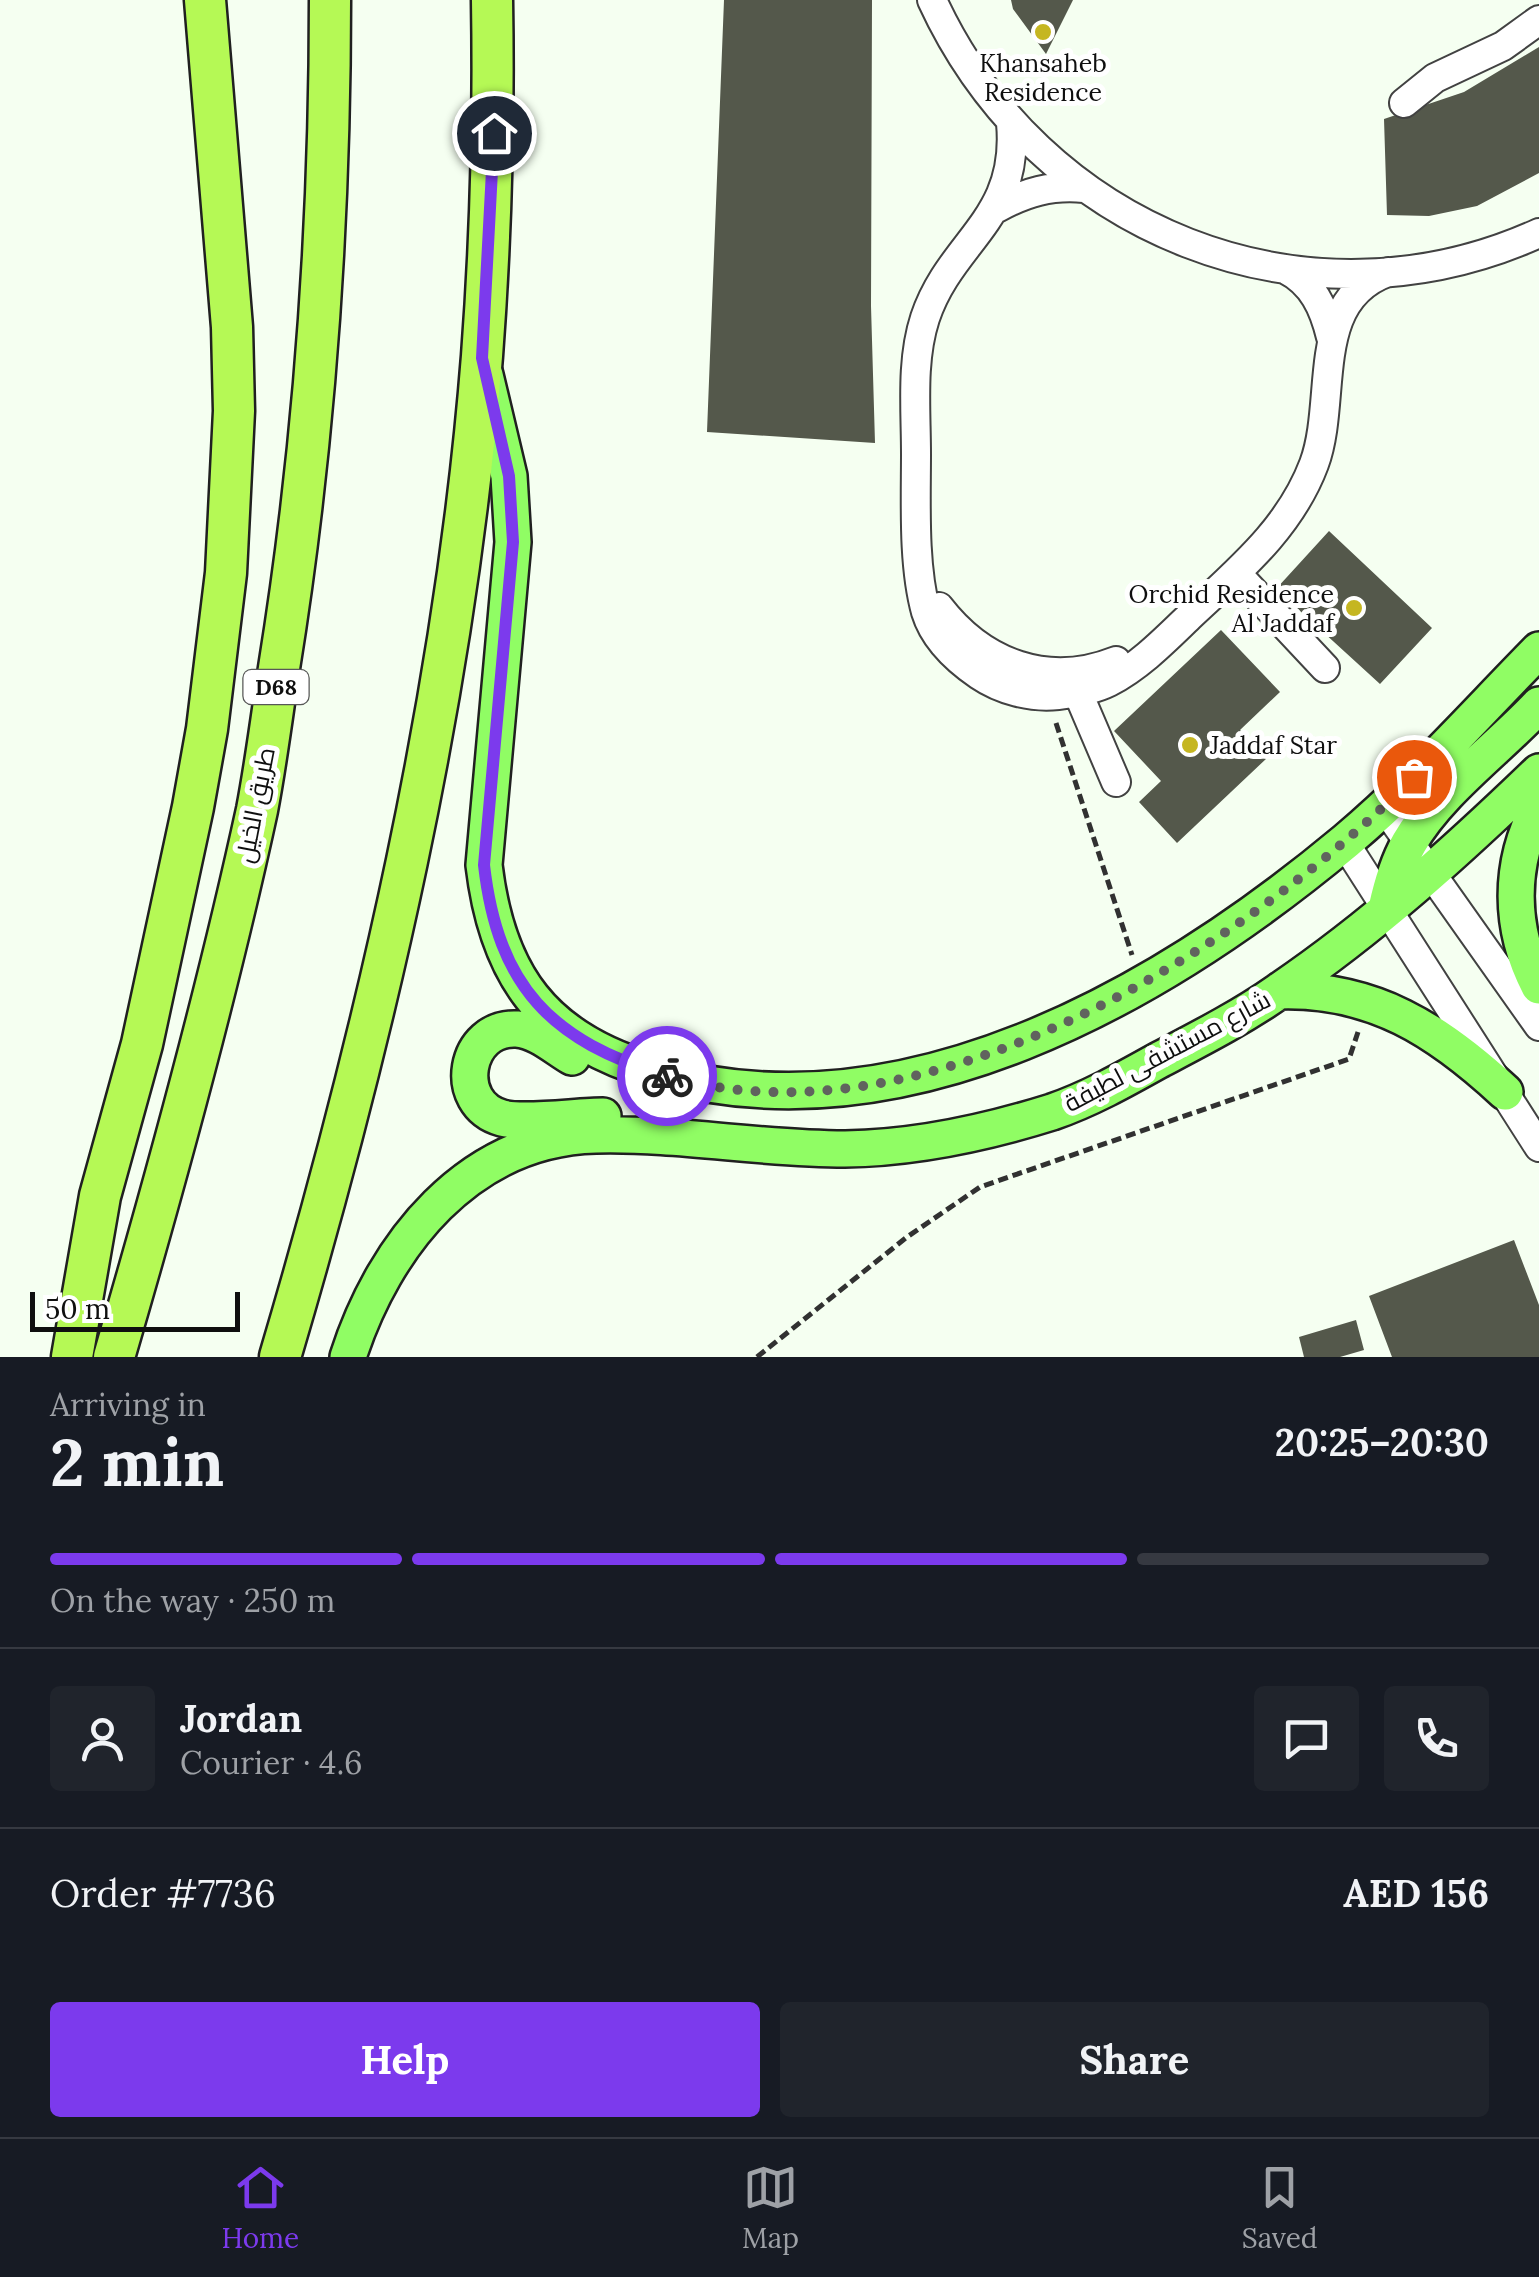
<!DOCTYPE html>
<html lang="en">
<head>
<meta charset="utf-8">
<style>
	:root { --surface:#171b24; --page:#20242c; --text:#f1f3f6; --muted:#9ea1a6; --line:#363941; --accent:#7c3aed }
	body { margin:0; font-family:Lora,Cairo,serif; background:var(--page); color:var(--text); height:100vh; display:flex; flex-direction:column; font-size:38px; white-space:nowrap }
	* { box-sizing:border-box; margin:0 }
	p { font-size:32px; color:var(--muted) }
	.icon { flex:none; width:55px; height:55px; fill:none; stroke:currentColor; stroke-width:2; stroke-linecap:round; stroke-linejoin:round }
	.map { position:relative; height:1357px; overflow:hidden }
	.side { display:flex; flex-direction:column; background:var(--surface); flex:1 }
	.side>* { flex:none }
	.scale { position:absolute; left:30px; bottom:25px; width:210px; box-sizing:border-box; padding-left:10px; border:5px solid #0f0f0f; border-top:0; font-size:28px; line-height:35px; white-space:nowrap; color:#0f0f0f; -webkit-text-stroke:8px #fff; paint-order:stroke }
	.pin { position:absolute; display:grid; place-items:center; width:85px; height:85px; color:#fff; margin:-42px; border:5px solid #fff; border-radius:50%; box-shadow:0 2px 10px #0007 }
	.courier { position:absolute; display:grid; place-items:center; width:100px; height:100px; margin:-50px; border:8px solid #7c3aed; border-radius:50%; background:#fff; color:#222; box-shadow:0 2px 12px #0007 }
	.overview em { font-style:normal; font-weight:800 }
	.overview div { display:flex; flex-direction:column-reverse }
	.overview { display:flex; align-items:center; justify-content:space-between; height:170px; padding:0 50px }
	h1 { font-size:65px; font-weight:800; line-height:75px }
	.bar { display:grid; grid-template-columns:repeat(4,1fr); gap:15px 10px; align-content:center; height:120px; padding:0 50px }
	.bar i { height:12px; border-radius:8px; background:var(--line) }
	.bar .on { background:var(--accent) }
	.bar p { grid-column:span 4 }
	.line { display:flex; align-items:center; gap:25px; padding:0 50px; border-top:2px solid var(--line) }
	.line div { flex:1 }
	.round { display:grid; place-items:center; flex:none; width:105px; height:105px; border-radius:10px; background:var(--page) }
	.primary-button { display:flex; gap:20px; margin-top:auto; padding:20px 50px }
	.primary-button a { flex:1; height:115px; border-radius:10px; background:var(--accent); color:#fff; font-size:40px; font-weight:800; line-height:115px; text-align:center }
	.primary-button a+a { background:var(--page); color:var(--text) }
	.tabs { display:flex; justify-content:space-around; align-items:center; height:140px; border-top:2px solid var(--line); background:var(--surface); font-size:28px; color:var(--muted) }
	.tabs a { display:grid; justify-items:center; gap:5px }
	.tabs .on { color:var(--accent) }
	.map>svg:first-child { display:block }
</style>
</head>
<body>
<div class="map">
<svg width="1539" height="1357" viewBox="0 0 1539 1357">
	<rect width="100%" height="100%" fill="#f5fff1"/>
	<path fill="#54584b" d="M724,0H872L871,306L875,443L707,432Z
		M1011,0H1073L1046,54L1013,9Z
		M1539,47V173L1477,206L1429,216L1387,215L1384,119L1464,92Z
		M1329,531L1432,628L1380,684L1276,589Z
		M1221,630L1280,692L1240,730L1267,758L1177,843L1139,802L1161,781L1114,731Z
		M1514,1240L1539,1305V1357H1392L1369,1296Z
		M1356,1320L1364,1350L1340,1357H1304L1299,1337Z"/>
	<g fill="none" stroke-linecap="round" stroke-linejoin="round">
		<g stroke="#424242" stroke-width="32">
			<path id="minor" d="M932,0C1038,231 1305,339 1539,233
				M1404,103L1435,78L1503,46L1539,20
				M1011,123C1020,220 951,240 925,318C911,361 916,409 916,454C916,502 913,565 926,612C934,638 957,660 979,675C1001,690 1031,698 1058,695C1075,693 1093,690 1109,682C1140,666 1166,639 1191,615C1239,570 1290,528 1314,464C1338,400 1308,300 1388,272
				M997,208C1026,192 1051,185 1084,188
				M1285,269C1313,283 1324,308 1331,337
				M1236,573L1325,668
				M939,607C983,664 1048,688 1116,661
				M1078,693L1116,782
				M1384,807L1539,1026
				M1344,842L1539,1147"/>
		</g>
		<g stroke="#202020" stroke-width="40">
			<path id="major" d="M485,375L509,476L513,542L484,865C497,975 543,1039 652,1071C901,1145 1160,996 1346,841C1415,783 1476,714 1539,650
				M1539,807C1508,864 1509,929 1539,986
				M1386,909C1391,886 1397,864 1409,843C1439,791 1498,749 1539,705
				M1279,991C1373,988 1438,1030 1505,1092
				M572,1057C555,1047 538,1031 517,1029C464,1026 451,1104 502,1118C524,1124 577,1116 603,1116
				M348,1357C384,1245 468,1138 596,1135C679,1133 761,1149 845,1149C916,1148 985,1133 1052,1112C1090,1099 1127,1078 1161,1059C1201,1038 1242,1017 1279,991C1372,928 1458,850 1539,772"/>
		</g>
		<g stroke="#202020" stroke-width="45">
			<path id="highway" d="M72,1357L100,1196L142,1044L193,807L207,729L226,573L234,411L232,327L205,0
				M114,1357C167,1176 217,994 257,810C266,763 272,715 279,668C315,445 330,226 330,0
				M280,1357C375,1036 456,690 482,356C491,237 494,119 492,0"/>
		</g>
		<path stroke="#313131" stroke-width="5" stroke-dasharray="10 5" stroke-linecap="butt" d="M1056,723L1132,955
			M757,1357L907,1237L980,1187L1349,1059L1358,1032"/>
		<use href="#minor" stroke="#fff" stroke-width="28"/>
		<use href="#major" stroke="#90fd64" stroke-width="35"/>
		<use href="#highway" stroke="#b5f955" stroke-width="40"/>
	</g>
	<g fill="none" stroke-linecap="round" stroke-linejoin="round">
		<path stroke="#60635e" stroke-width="10" stroke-dasharray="0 18" d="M667,1076C921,1151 1242,951 1414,777"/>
		<path stroke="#7c3aed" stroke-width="12" d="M494,133L482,358L509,476L513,542L484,865C498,987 551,1041 667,1076"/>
	</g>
	<g fill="#c5b621" stroke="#fff" stroke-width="4">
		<circle cx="1043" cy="32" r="10"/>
		<circle cx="1354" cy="608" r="10"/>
		<circle cx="1190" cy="745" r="10"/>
	</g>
	<g text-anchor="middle" stroke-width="10" stroke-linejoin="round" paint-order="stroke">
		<rect fill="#fff" stroke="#575757" stroke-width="2.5" x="243.5" y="670" width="65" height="34" rx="8"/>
		<g font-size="22" font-weight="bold" fill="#0f0f0f">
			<text x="276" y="695">D68</text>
		</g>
		<g font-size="25" fill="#0f0f0f" stroke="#fff">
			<text x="1043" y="72">Khansaheb<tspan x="1043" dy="29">Residence</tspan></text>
			<text x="1334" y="603" text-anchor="end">Orchid Residence<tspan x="1334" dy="29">Al Jaddaf</tspan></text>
			<text x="1210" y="754" text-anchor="start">Jaddaf Star</text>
		</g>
		<g font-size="25" fill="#0f0f0f" stroke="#fff">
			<text transform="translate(255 805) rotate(-79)" y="9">طريق الخيل</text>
			<text transform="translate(1167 1051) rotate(-28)" y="9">شارع مستشفى لطيفة</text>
		</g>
	</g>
</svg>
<div class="scale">50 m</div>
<div class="pin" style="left:1414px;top:777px;background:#ea580c"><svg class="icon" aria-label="bag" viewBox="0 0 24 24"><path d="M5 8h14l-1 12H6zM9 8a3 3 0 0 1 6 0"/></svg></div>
<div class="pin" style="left:494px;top:133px;background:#1f2937"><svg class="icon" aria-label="home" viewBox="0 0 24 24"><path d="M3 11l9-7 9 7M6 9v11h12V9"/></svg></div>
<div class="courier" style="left:667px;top:1076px"><svg class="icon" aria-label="bike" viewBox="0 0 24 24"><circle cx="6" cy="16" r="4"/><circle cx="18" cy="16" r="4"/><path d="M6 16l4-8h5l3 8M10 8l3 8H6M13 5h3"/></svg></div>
</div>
<section class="side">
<div class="overview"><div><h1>2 min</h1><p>Arriving in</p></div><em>20:25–20:30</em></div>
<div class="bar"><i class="on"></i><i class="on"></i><i class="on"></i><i></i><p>On the way · 250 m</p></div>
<div class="line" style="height:180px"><a class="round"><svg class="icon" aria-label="person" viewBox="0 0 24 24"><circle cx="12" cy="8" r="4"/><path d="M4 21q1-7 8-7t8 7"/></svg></a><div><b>Jordan</b><p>Courier · 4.6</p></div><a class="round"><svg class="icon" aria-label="chat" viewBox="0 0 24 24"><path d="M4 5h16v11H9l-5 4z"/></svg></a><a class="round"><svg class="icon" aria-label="phone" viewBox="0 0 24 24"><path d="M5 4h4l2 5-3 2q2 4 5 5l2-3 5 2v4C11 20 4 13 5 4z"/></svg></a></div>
<div class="line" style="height:130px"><div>Order #7736</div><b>AED 156</b></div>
<div class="primary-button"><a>Help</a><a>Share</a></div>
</section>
<nav class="tabs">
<a class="on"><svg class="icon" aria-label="home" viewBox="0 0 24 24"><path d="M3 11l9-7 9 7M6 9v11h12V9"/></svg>Home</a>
<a><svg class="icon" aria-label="map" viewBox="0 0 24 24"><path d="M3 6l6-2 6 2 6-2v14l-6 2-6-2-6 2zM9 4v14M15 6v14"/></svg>Map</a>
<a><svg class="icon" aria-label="saved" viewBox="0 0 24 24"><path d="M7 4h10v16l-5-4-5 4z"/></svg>Saved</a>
</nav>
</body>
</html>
